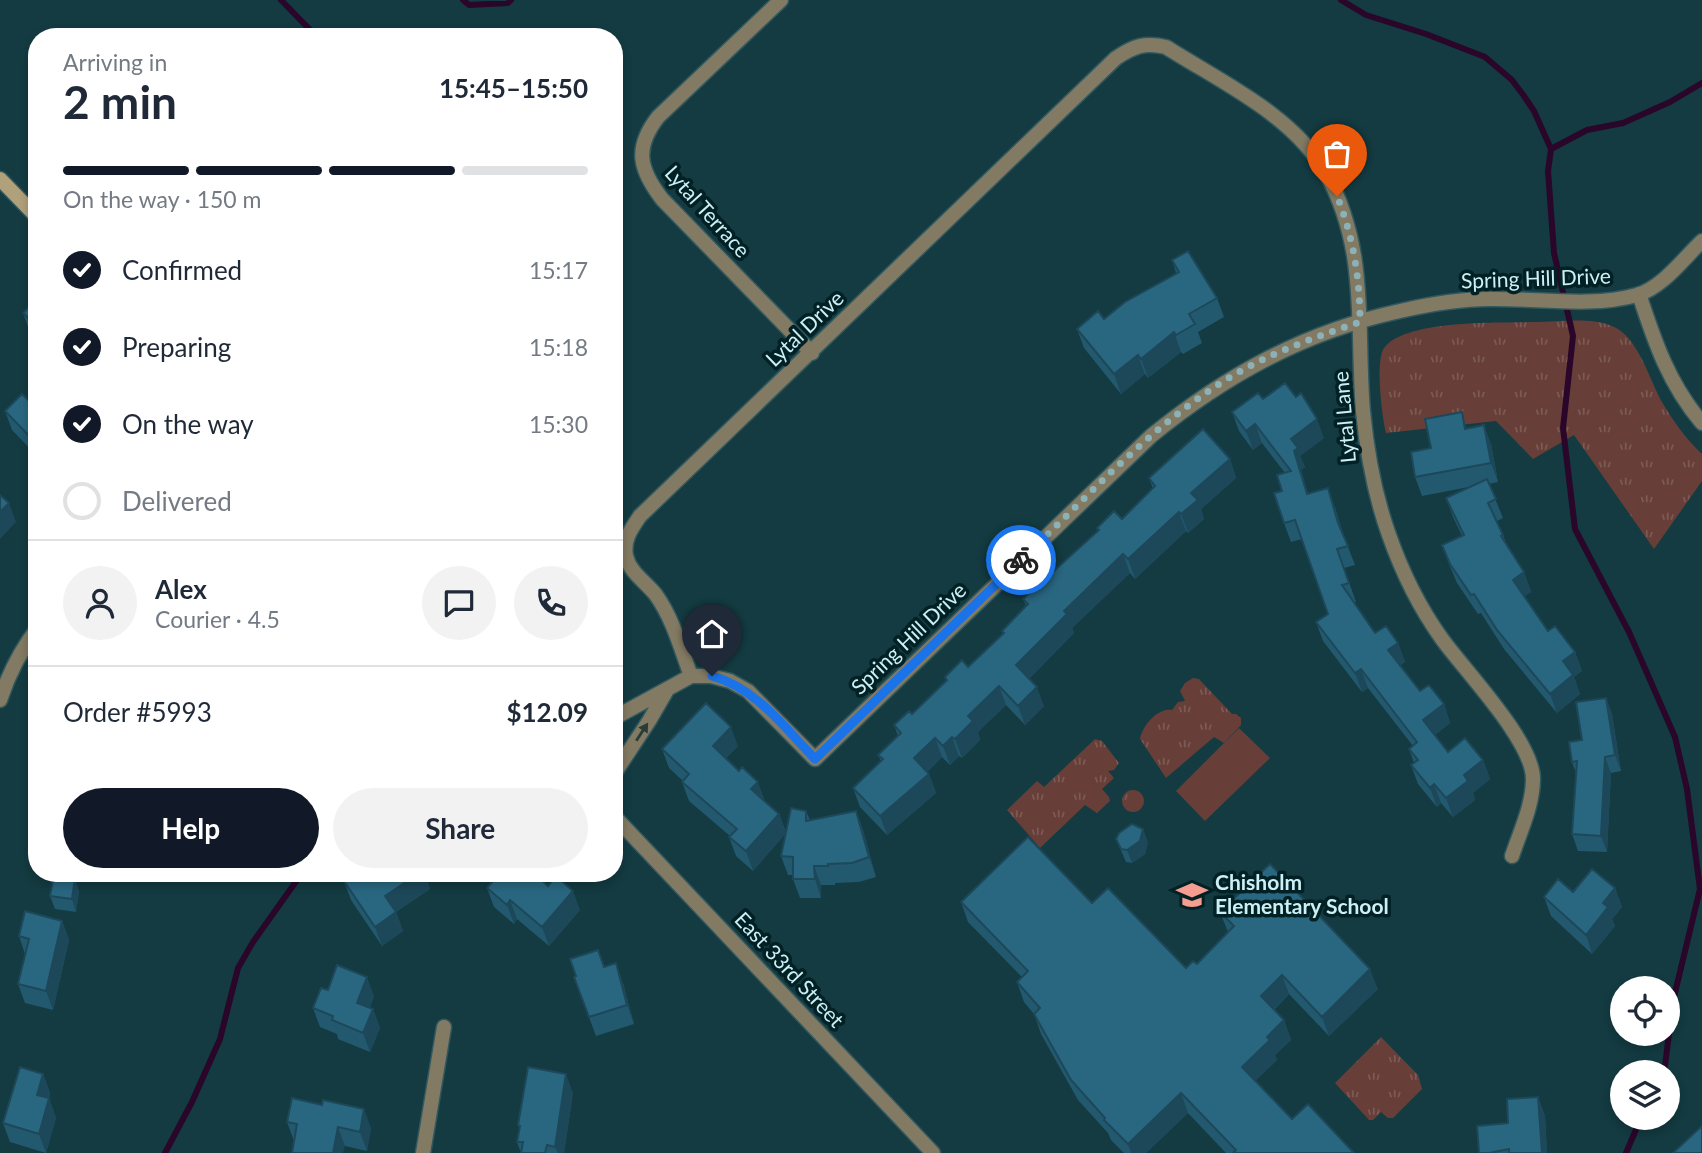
<!DOCTYPE html>
<html lang="en">
<head>
<meta charset="utf-8">
<style>
	:root { --surface:#fff; --page:#f2f2f3; --text:#1f2937; --muted:#747a83; --line:#e0e1e3; --accent:#111827 }
	body { margin:0; font-family:Lato,sans-serif; background:var(--page); color:var(--text); height:100vh; display:flex; flex-direction:column; font-size:26px; white-space:nowrap }
	* { box-sizing:border-box; margin:0 }
	p { font-size:23px; color:var(--muted) }
	.icon { flex:none; width:38px; height:38px; fill:none; stroke:currentColor; stroke-width:2; stroke-linecap:round; stroke-linejoin:round }
	.map { position:relative; flex:1; overflow:hidden }
	.details { position:absolute; left:28px; top:28px; width:595px; height:854px; display:flex; flex-direction:column; background:var(--surface); border-radius:28px; box-shadow:0 4px 10px #0003 }
	.details>* { flex:none }
	.buttons { position:absolute; left:1610px; top:976px; display:grid; gap:14px }
	.buttons a { display:grid; place-items:center; width:70px; height:70px; border-radius:50%; background:var(--surface); box-shadow:0 4px 10px #0003; font-size:35px }
	.pin { position:absolute; display:grid; place-items:center; width:60px; height:60px; color:#fff; margin:-72px -30px; border-radius:50% 50% 50% 0; rotate:-45deg; box-shadow:0 0 7px #0007 }
	.pin .icon { rotate:45deg }
	.courier { position:absolute; display:grid; place-items:center; width:70px; height:70px; margin:-35px; border:5px solid #1a73e8; border-radius:50%; background:#fff; color:#222; box-shadow:0 2px 9px #0007 }
	.head em { font-style:normal; font-weight:700 }
	.head div { display:flex; flex-direction:column-reverse }
	.head { display:flex; align-items:center; justify-content:space-between; height:119px; padding:0 35px }
	h1 { font-size:46px; font-weight:700; line-height:52px }
	.bar { display:grid; grid-template-columns:repeat(4,1fr); gap:10px 7px; align-content:center; height:84px; padding:0 35px }
	.bar i { height:9px; border-radius:5px; background:var(--line) }
	.bar .on { background:var(--accent) }
	.bar p { grid-column:span 4 }
	.line { display:flex; align-items:center; gap:18px; padding:0 35px; border-top:2px solid var(--line) }
	.line div { flex:1 }
	.round { display:grid; place-items:center; flex:none; width:74px; height:74px; border-radius:37px; background:var(--page) }
	ol { padding:0 35px; list-style:none }
	li { display:flex; align-items:center; gap:21px; height:77px }
	li p { margin-inline-start:auto }
	li .icon { padding:7px; border-radius:50%; background:var(--accent); color:#fff; stroke-width:4 }
	li:last-child { color:var(--muted) }
	li i { width:38px; height:38px; border:4px solid var(--line); border-radius:50% }
	.cta { display:flex; gap:14px; margin-top:auto; padding:14px 35px }
	.cta a { flex:1; height:80px; border-radius:42px; background:var(--accent); color:#fff; font-size:28px; font-weight:700; line-height:80px; text-align:center }
	.cta a+a { background:var(--page); color:var(--text) }
	.map>svg:first-child { display:block }
</style>
</head>
<body>
<div class="map">
<svg width="1702" height="1153" viewBox="0 0 1702 1153">
	<defs>
		<pattern id="park-tufts" width="24" height="20" patternUnits="userSpaceOnUse" patternTransform="scale(1.75)"><rect width="24" height="20" fill="#673e38"/><path d="M3 7l-1-3M5 7V3M7 7l1-3M15 17l-1-3M17 17v-4M19 17l1-3" fill="none" stroke="#7c5a55"/></pattern>
	</defs>
	<rect width="100%" height="100%" fill="#133b41"/>
	<path fill="#673e38" d="M1239,728L1270,758L1205,821L1176,791Z"/>
	<path fill="url(#park-tufts)" d="M1536,322C1559,322 1590,317 1612,326C1638,336 1649,379 1662,402C1673,421 1686,439 1702,454V481L1654,549L1574,435L1533,459L1496,421L1386,433C1382,417 1375,361 1384,348C1405,319 1502,323 1536,322Z
		M1193,678L1199,679L1232,714H1236L1241,718V725L1224,743L1214,737L1166,778L1140,739C1142,726 1158,707 1172,710L1178,702L1185,701L1180,691L1185,683Z
		M1095,739L1102,741L1119,763L1114,770L1108,771L1114,778L1102,789L1109,797L1110,801L1097,813L1085,805L1040,848L1007,810L1037,781L1044,787Z
		M1122 801a11 11 0 1 1 22 0a11 11 0 1 1-22 0Z
		M1381,1037L1418,1075L1422,1089L1393,1118H1388L1381,1112L1373,1120H1369L1335,1083Z"/>
	<g fill="none" stroke-linecap="round" stroke-linejoin="round">
		<path stroke="#2a062a" stroke-width="6" d="M281,0L317,37
			M463,0L469,5L508,3L511,0
			M1341,0L1366,15L1426,34L1485,57L1512,80L1524,96L1534,111L1551,149L1548,171L1554,253L1573,336L1563,428L1575,529L1629,632L1675,737L1687,789L1700,889L1673,1001L1665,1066L1662,1073
			M1551,149L1587,130L1623,123L1670,102L1702,83
			M165,1153L192,1102L220,1039L238,968L253,942L302,873
			M1626,1153L1641,1118"/>
		<g stroke="#31585e" stroke-width="17">
			<path id="minor" d="M781,0L658,117C634,148 639,169 662,199L812,353
				M1639,294C1655,343 1669,384 1702,423
				M691,676C681,649 673,619 656,595C646,582 630,573 626,556C623,540 631,529 640,516L1116,58C1134,46 1145,42 1166,47C1221,82 1293,115 1326,173C1369,251 1356,328 1363,411C1367,453 1375,496 1389,535C1402,572 1419,607 1442,639C1465,671 1533,741 1533,779C1533,805 1520,832 1512,856
				M0,700C9,673 20,651 37,629
				M614,718L691,676H711L730,681L748,691L815,759L1151,436C1226,375 1304,332 1400,311C1426,305 1462,299 1489,299C1537,298 1590,308 1637,295C1663,287 1683,259 1702,241
				M614,774L649,721L667,690
				M423,1153L444,1027"/>
		</g>
		<g stroke="#31585e" stroke-width="17">
			<path id="tertiary" d="M614,816L933,1153"/>
		</g>
		<g stroke="#31585e" stroke-width="17">
			<path id="secondary" d="M0,179L37,217"/>
		</g>
		<use href="#minor" stroke="#837a63" stroke-width="14"/>
		<use href="#tertiary" stroke="#837a63" stroke-width="14"/>
		<use href="#secondary" stroke="#b0a17b" stroke-width="14"/>
	</g>
	<path fill="#23596e" d="M1172,260L1217,298L1224,317L1198,332L1202,343L1183,354L1181,352L1148,378L1145,374L1121,394L1084,348L1077,329L1104,319L1176,273Z
		M37,299V338L30,332L23,313Z
		M1263,399L1324,438L1300,456L1305,467L1301,470L1308,494L1335,507L1343,534L1355,565L1344,568L1356,602H1354L1375,633L1398,643L1405,662L1400,665L1420,691L1444,704L1450,723L1435,735L1448,752L1483,760L1490,779L1473,793L1475,800L1453,817L1441,803L1437,807L1418,784L1411,765L1414,763L1409,749L1413,746L1368,688L1362,692L1323,641L1316,622L1328,614L1302,539L1291,542L1284,523L1282,491L1285,473L1262,443L1253,450L1239,431L1232,412Z
		M37,402V456L12,430L5,411L33,405Z
		M1468,428L1491,444L1498,482L1489,484L1503,518L1497,521L1507,545L1524,572L1531,592L1524,596L1548,631L1575,652L1582,671L1574,677L1580,694L1557,713L1504,649L1481,613L1478,614L1457,583L1449,564L1442,545L1462,536L1453,517L1446,498L1469,487L1422,496L1415,477L1431,448Z
		M1230,459L1236,478L1201,509L1204,519L1188,533L1186,531L1135,579L1130,573L1072,628L1074,633L1029,679L1044,706L1025,725L1006,705L978,732L980,740L962,758L959,756L950,765L942,757L927,772L929,774L936,793L887,835L860,807L853,788L881,761L878,755L898,736L894,725L912,714L946,681L945,677L968,667L1003,633L1002,631L1026,606L1023,599L1098,531L1097,528L1122,519L1153,489L1149,478Z
		M1606,698L1612,714L1621,771L1611,773L1607,852L1578,851L1572,834L1576,773L1572,762L1582,740Z
		M738,746L726,758L765,801L779,814L786,832L806,811L810,820L856,811L863,830L876,877L859,882L835,883V885H821V898H800L793,879V875H788L781,856L786,833L753,871L736,856L729,837L730,836L689,801L682,782L683,781L669,768L662,749Z
		M1116,839L1148,842L1145,854L1132,863L1126,862Z
		M355,873H425L430,889L396,912L403,931L382,946L351,900L344,881Z
		M548,886L580,910L549,946L517,919L514,924L494,907L487,888Z
		M1615,888L1622,907L1612,919L1615,926L1592,954L1551,916L1544,897L1573,892Z
		M79,891L76,912L55,909L50,896Z
		M961,902L1092,903L1186,968L1197,964L1228,932L1220,912L1378,989L1329,1036L1289,994L1274,1010L1284,1020L1291,1040L1275,1055L1277,1060L1255,1081L1292,1119L1354,1153H1226L1188,1113L1146,1153H1124L1111,1140L1108,1133L1078,1100L1041,1034L1034,1014L1024,1002L1017,982L1022,977L968,922Z
		M62,921L69,940L53,1010L25,1003L18,984L25,954L19,936Z
		M604,967L623,983L634,1024L596,1036L574,977Z
		M328,990L374,996L370,1007L373,1009L380,1028L370,1052L338,1039L337,1034L320,1027L313,1008Z
		M43,1074L50,1093L49,1098L56,1118L46,1153L10,1142L3,1123Z
		M573,1093L564,1153H521L517,1142L520,1130L518,1125Z
		M1538,1097L1545,1116L1547,1153H1479L1508,1123Z
		M287,1122L371,1128L367,1151L345,1146L294,1141Z"/>
	<path fill="#1d485a" d="M1174,332L1181,352L1148,378L1141,359Z
		M1138,355L1145,374L1121,394L1114,374Z
		M1317,419L1324,438L1300,456L1305,467L1301,470L1314,513L1307,494L1291,439Z
		M1255,424L1262,443L1253,450L1246,431Z
		M1484,425L1491,444L1498,482L1491,463Z
		M1230,459L1236,478L1201,509L1204,519L1188,533L1181,514L1191,493Z
		M1328,488L1335,507L1345,542L1338,523Z
		M9,503L16,522L0,539V512Z
		M1179,512L1186,531L1135,579L1128,559Z
		M1123,554L1130,573L1072,628L1074,633L1023,685L1016,665L1064,611Z
		M1524,572L1531,592L1520,599L1513,580Z
		M1398,643L1405,662L1395,669L1388,650Z
		M1575,652L1582,671L1574,677L1580,694L1557,713L1550,694L1563,661Z
		M1361,669L1368,688L1362,692L1355,673Z
		M999,686L1006,705L978,732L980,740L962,758L955,739L968,716Z
		M1037,687L1044,706L1025,725L1018,706Z
		M1606,698L1612,714L1621,771L1615,755Z
		M1444,704L1450,723L1430,739L1423,720Z
		M731,727L738,746L720,765L713,746Z
		M952,737L959,756L950,765L943,746Z
		M935,738L942,757L921,777L914,758Z
		M1605,757L1611,773L1607,852L1601,836Z
		M1483,760L1490,779L1473,793L1475,800L1453,817L1446,798L1464,775Z
		M929,774L936,793L887,835L880,816Z
		M758,782L765,801L758,808L751,789Z
		M1434,784L1441,803L1437,807L1430,788Z
		M856,811L863,830L876,877L869,857Z
		M779,814L786,833L753,871L746,851Z
		M1143,829L1148,842L1145,854L1132,863L1127,850Z
		M814,866L821,885V898L815,879Z
		M419,873H425L430,889L396,912L403,931L382,946L375,927L385,896Z
		M75,878L79,891L76,912L72,899Z
		M1615,888L1622,907L1612,919L1615,926L1592,954L1586,935L1603,903Z
		M573,891L580,910L549,946L542,927Z
		M510,900L517,919L514,924L507,905Z
		M62,921L69,940L53,1010L46,991Z
		M616,963L623,983L634,1024L627,1005Z
		M1370,969L1378,989L1329,1036L1322,1017Z
		M1282,975L1289,994L1268,1015L1261,996Z
		M367,977L374,996L364,1022L357,1003Z
		M373,1009L380,1028L370,1052L363,1033Z
		M1284,1020L1291,1040L1275,1055L1277,1060L1249,1087L1242,1067L1267,1037Z
		M43,1074L50,1093L44,1114L37,1095Z
		M566,1074L573,1093L564,1153H558L555,1147Z
		M1181,1093L1188,1113L1146,1153H1131L1128,1144Z
		M1538,1097L1545,1116L1547,1153H1542Z
		M49,1098L56,1118L46,1153L39,1134Z
		M364,1109L371,1128L367,1151L360,1132Z
		M338,1127L345,1146L343,1153H333Z"/>
	<path fill="#296780" stroke="#1d485a" stroke-width="2" d="M1188,251L1217,298L1189,314L1195,324L1176,335L1174,332L1141,359L1138,355L1114,374L1077,329L1098,311L1104,319L1125,302L1179,272L1172,260Z
		M37,299V326L23,313Z
		M1285,383L1296,397L1301,393L1317,419L1291,439L1298,448L1294,451L1307,494L1328,488L1338,523L1348,546L1337,549L1349,583L1342,585L1375,633L1386,626L1398,643L1388,650L1420,691L1429,685L1444,704L1423,720L1448,752L1465,738L1483,760L1464,775L1468,781L1446,798L1434,784L1430,788L1411,765L1418,760L1409,749L1417,742L1361,669L1355,673L1316,622L1328,614L1295,520L1284,523L1274,493L1282,491L1277,475L1291,471L1255,424L1246,431L1232,412L1258,393L1263,399Z
		M22,394L33,405L37,402V444L5,411Z
		M1462,412L1465,429L1484,425L1491,463L1415,477L1411,452L1431,448L1425,419Z
		M1203,429L1230,459L1191,493L1198,500L1181,514L1179,512L1128,559L1123,554L1064,611L1067,614L1016,665L1037,687L1018,706L999,686L968,716L973,721L955,739L952,737L943,746L935,738L914,758L929,774L880,816L853,788L883,759L878,755L901,733L894,725L909,711L912,714L947,680L945,677L962,660L968,667L1004,633L1002,631L1028,604L1023,599L1099,530L1097,528L1114,511L1122,519L1155,486L1149,478Z
		M1487,479L1496,499L1488,503L1503,535L1501,536L1524,572L1513,580L1548,631L1555,626L1575,652L1563,661L1573,675L1550,694L1497,630L1474,594L1471,595L1450,564L1442,545L1464,535L1446,498Z
		M0,495L9,503L0,512Z
		M1606,698L1615,755L1605,757L1601,836L1572,834L1577,761L1572,762L1569,742L1582,740L1576,702Z
		M706,703L731,727L713,746L739,771L742,767L758,782L751,789L779,814L746,851L729,837L737,829L682,782L689,774L662,749Z
		M791,808L806,811V821L856,811L869,857L852,863L828,864V866H814L815,879H793V857L781,856Z
		M1132,824L1143,829L1140,841L1127,850L1121,849L1116,839L1119,833Z
		M1028,837L1092,903L1108,888L1186,968L1193,961L1197,964L1234,926L1220,912L1270,864L1370,969L1322,1017L1282,975L1261,996L1284,1020L1267,1037L1270,1040L1242,1067L1292,1119L1308,1104L1354,1153H1233L1236,1150L1181,1093L1128,1144L1104,1120L1105,1118L1071,1080L1034,1014L1040,1008L1017,982L1028,971L961,902Z
		M1592,869L1615,888L1603,903L1608,907L1586,935L1544,897L1558,879L1573,892Z
		M355,873H419L385,896L396,912L375,927L344,881Z
		M500,873H534L548,886L556,876L573,891L542,927L510,900L507,905L487,888Z
		M54,875L75,878L72,899L50,896Z
		M25,911L62,921L46,991L18,984L29,939L19,936Z
		M598,950L604,967L616,963L627,1005L589,1017L574,977L576,976L570,959Z
		M337,965L367,977L357,1003L373,1009L363,1033L332,1020L333,1016L313,1008L321,988L328,990Z
		M20,1067L43,1074L37,1095L49,1098L39,1134L3,1123Z
		M528,1067L566,1074L555,1147L547,1145L545,1153H521L523,1142H517L520,1126L518,1125Z
		M1538,1097L1542,1153H1509V1149L1489,1153H1479L1477,1126L1508,1123L1507,1099Z
		M292,1098L322,1105L323,1100L364,1109L360,1132L338,1127L333,1153H292L297,1124L287,1122Z
		M1702,1126V1153H1673Z"/>
	<defs><path id="oneway-solid" d="M-6-.8H1V-3.2L6.5 0L1 3.2V.8H-6Z" transform="scale(1.75)"/></defs>
	<use fill="#293c38" href="#oneway-solid" transform="translate(642 732) rotate(-57)"/>
	<g fill="none" stroke-linecap="round" stroke-linejoin="round">
		<path stroke="#8cb1b7" stroke-width="7" stroke-dasharray="0 12.6" d="M1021,560C1092,493 1159,416 1246,368C1282,349 1321,335 1360,322C1360,278 1353,236 1337,196"/>
		<path stroke="#1a73e8" stroke-width="9" d="M712,676C756,688 784,727 815,759L1021,560"/>
	</g>
	<defs>
		<g id="school-bare" transform="scale(2.415)"><path d="M0-5L7-2L0 1L-7-2ZM-4 1L0 2.5L4 1V4Q0 6-4 4Z" fill="#f59d90" stroke="#022125" stroke-width="2.5" paint-order="stroke"/></g>
	</defs>
	<g fill-rule="evenodd">
		<use href="#school-bare" x="1192" y="895"/>
	</g>
	<g text-anchor="middle" stroke-width="7" stroke-linejoin="round" paint-order="stroke">
		<g font-size="21" fill="#cdf0f6" stroke="#022125">
			<text transform="translate(707 212) rotate(48)" y="7">Lytal Terrace</text>
			<text transform="translate(1536 279) rotate(-2)" y="7">Spring Hill Drive</text>
			<text transform="translate(805 329) rotate(-44)" y="7">Lytal Drive</text>
			<text transform="translate(1345 417) rotate(-95)" y="7">Lytal Lane</text>
			<text transform="translate(909 639) rotate(-44)" y="7">Spring Hill Drive</text>
			<text transform="translate(789 970) rotate(47)" y="7">East 33rd Street</text>
		</g>
		<g font-size="21" font-weight="bold" fill="#cdf0f6" stroke="#022125" text-anchor="start">
			<text x="1215" y="890">Chisholm<tspan x="1215" dy="24">Elementary School</tspan></text>
		</g>
	</g>
</svg>
<div class="buttons">
<a><svg class="icon" aria-label="locate" viewBox="0 0 24 24"><circle cx="12" cy="12" r="6"/><path d="M12 2v4M12 18v4M2 12h4M18 12h4"/></svg></a>
<a><svg class="icon" aria-label="layers" viewBox="0 0 24 24"><path d="M12 4l9 5-9 5-9-5zM3 14l9 5 9-5"/></svg></a>
</div>
<div class="pin" style="left:1337px;top:196px;background:#ea580c"><svg class="icon" aria-label="bag" viewBox="0 0 24 24"><path d="M5 8h14l-1 12H6zM9 8a3 3 0 0 1 6 0"/></svg></div>
<div class="pin" style="left:712px;top:676px;background:#1f2937"><svg class="icon" aria-label="home" viewBox="0 0 24 24"><path d="M3 11l9-7 9 7M6 9v11h12V9"/></svg></div>
<div class="courier" style="left:1021px;top:560px"><svg class="icon" aria-label="bike" viewBox="0 0 24 24"><circle cx="6" cy="16" r="4"/><circle cx="18" cy="16" r="4"/><path d="M6 16l4-8h5l3 8M10 8l3 8H6M13 5h3"/></svg></div>
<section class="details">
<div class="head"><div><h1>2 min</h1><p>Arriving in</p></div><em>15:45–15:50</em></div>
<div class="bar"><i class="on"></i><i class="on"></i><i class="on"></i><i></i><p>On the way · 150 m</p></div>
<ol>
<li><svg class="icon" aria-label="check" viewBox="0 0 24 24"><path d="M5 12l5 5 9-10"/></svg>Confirmed<p>15:17</p></li>
<li><svg class="icon" aria-label="check" viewBox="0 0 24 24"><path d="M5 12l5 5 9-10"/></svg>Preparing<p>15:18</p></li>
<li><svg class="icon" aria-label="check" viewBox="0 0 24 24"><path d="M5 12l5 5 9-10"/></svg>On the way<p>15:30</p></li>
<li><i></i>Delivered</li>
</ol>
<div class="line" style="height:126px"><a class="round"><svg class="icon" aria-label="person" viewBox="0 0 24 24"><circle cx="12" cy="8" r="4"/><path d="M4 21q1-7 8-7t8 7"/></svg></a><div><b>Alex</b><p>Courier · 4.5</p></div><a class="round"><svg class="icon" aria-label="chat" viewBox="0 0 24 24"><path d="M4 5h16v11H9l-5 4z"/></svg></a><a class="round"><svg class="icon" aria-label="phone" viewBox="0 0 24 24"><path d="M5 4h4l2 5-3 2q2 4 5 5l2-3 5 2v4C11 20 4 13 5 4z"/></svg></a></div>
<div class="line" style="height:91px"><div>Order #5993</div><b>$12.09</b></div>
<div class="cta"><a>Help</a><a>Share</a></div>
</section>
</div>
</body>
</html>
